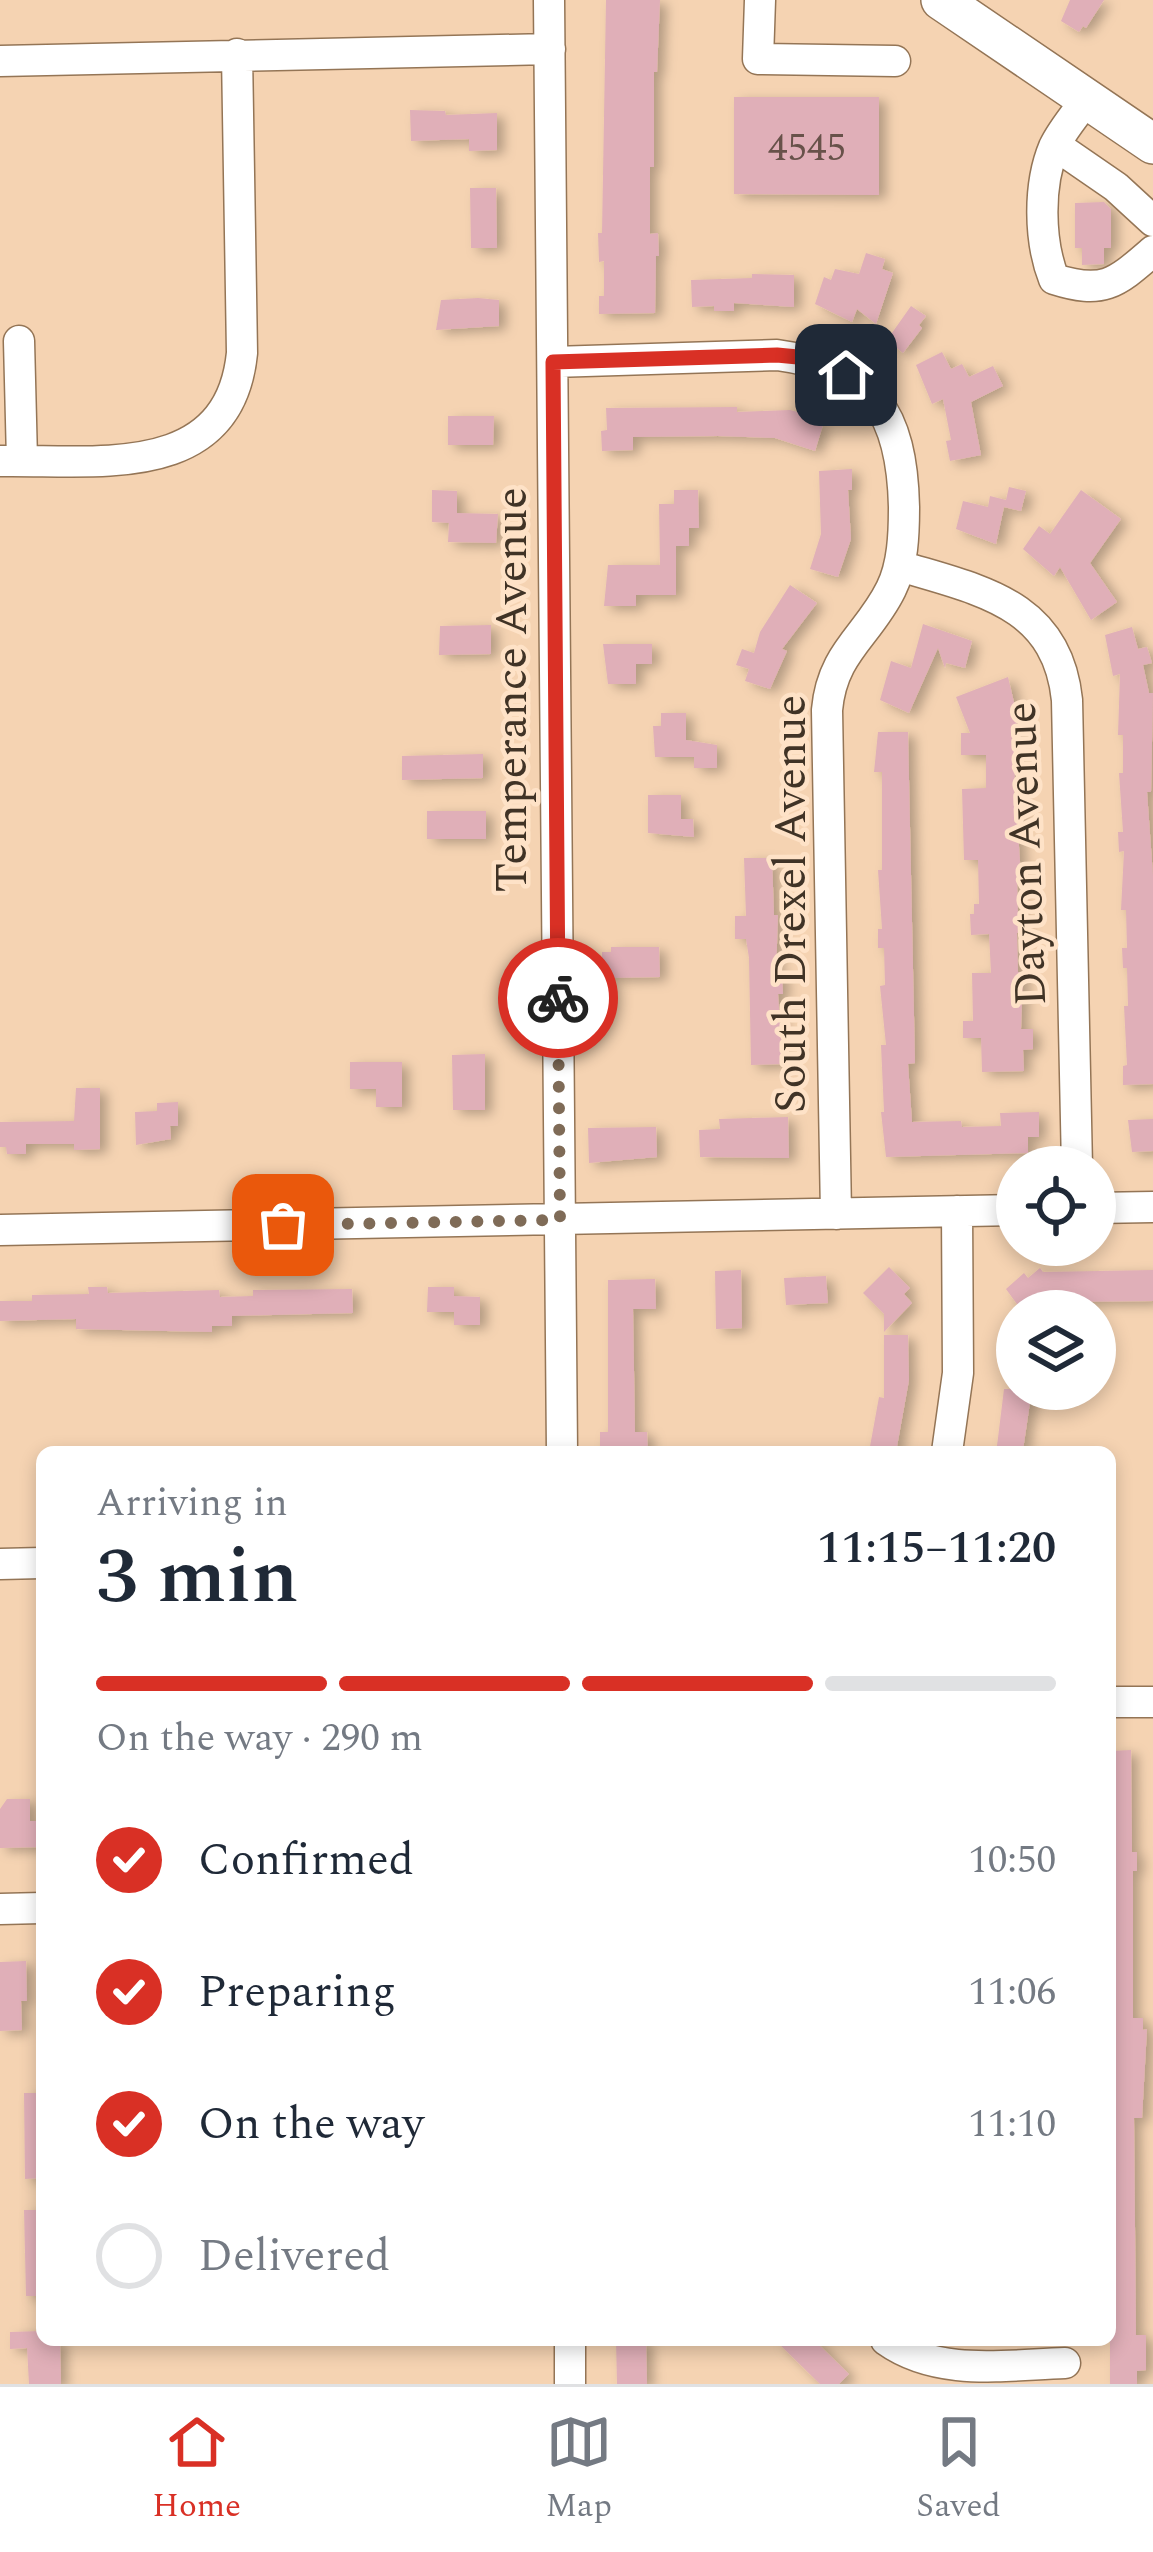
<!DOCTYPE html>
<html lang="en">
<head>
<meta charset="utf-8">
<style>
	:root { --surface:#fff; --page:#f6f6f7; --text:#1f2937; --muted:#747a83; --line:#e0e1e3; --accent:#d93025 }
	body { margin:0; font-family:Spectral,serif; background:var(--page); color:var(--text); height:100vh; display:flex; flex-direction:column; font-size:45px; white-space:nowrap }
	* { box-sizing:border-box; margin:0 }
	p { font-size:39px; color:var(--muted) }
	.icon { flex:none; width:66px; height:66px; fill:none; stroke:currentColor; stroke-width:2; stroke-linecap:round; stroke-linejoin:round }
	.map { position:relative; flex:1; overflow:hidden }
	.details { position:absolute; left:36px; top:1446px; width:1080px; height:900px; display:flex; flex-direction:column; background:var(--surface); border-radius:18px; box-shadow:0 6px 18px #0003 }
	.details>* { flex:none }
	.tools { position:absolute; left:996px; top:1146px; display:grid; gap:24px }
	.tools a { display:grid; place-items:center; width:120px; height:120px; border-radius:50%; background:var(--surface); box-shadow:0 6px 18px #0003; font-size:60px }
	.pin { position:absolute; display:grid; place-items:center; width:102px; height:102px; color:#fff; margin:-51px; border-radius:24px; box-shadow:0 6px 18px #0006 }
	.courier { position:absolute; display:grid; place-items:center; width:120px; height:120px; margin:-60px; border:9px solid #d93025; border-radius:50%; background:#fff; color:#222; box-shadow:0 3px 15px #0007 }
	.head em { font-style:normal; font-weight:600 }
	.head div { display:flex; flex-direction:column-reverse }
	.head { display:flex; align-items:center; justify-content:space-between; height:204px; padding:0 60px }
	h1 { font-size:78px; font-weight:600; line-height:90px }
	.bar { display:grid; grid-template-columns:repeat(4,1fr); gap:18px 12px; align-content:center; height:144px; padding:0 60px }
	.bar i { height:15px; border-radius:9px; background:var(--line) }
	.bar .current { background:var(--accent) }
	.bar p { grid-column:span 4 }
	ol { padding:0 60px; list-style:none }
	li { display:flex; align-items:center; gap:36px; height:132px }
	li p { margin-inline-start:auto }
	li .icon { padding:12px; border-radius:50%; background:var(--accent); color:#fff; stroke-width:4 }
	li:last-child { color:var(--muted) }
	li i { width:66px; height:66px; border:6px solid var(--line); border-radius:50% }
	.tab-bar { display:flex; justify-content:space-around; align-items:center; height:168px; border-top:3px solid var(--line); background:var(--surface); font-size:33px; color:var(--muted) }
	.tab-bar a { display:grid; justify-items:center; gap:6px }
	.tab-bar .current { color:var(--accent) }
	.map>svg:first-child { display:block }
</style>
</head>
<body>
<div class="map">
<svg width="1153" height="2384" viewBox="0 0 1153 2384">
	<defs>
		<filter id="shadow"><feDropShadow dx="7" dy="4" stdDeviation="6" flood-color="#0004"/></filter>
	</defs>
	<rect width="100%" height="100%" fill="#f5d3b2"/>
	<path fill="#e0afb8" filter="url(#shadow)" d="M606,0H660L657,72H654V167H650V234L658,233L659,256H656L655,313L599,314V296H604V261L599,262L598,233H602Z
		M1070,0H1104L1086,28L1083,26L1079,32L1061,21Z
		M734,97H879V195L734,194Z
		M410,110L445,111L446,115L497,113V150L469,151V139L411,141Z
		M470,188H496L497,248H471Z
		M1104,202L1111,209V248H1104V264L1082,265V248H1075V203Z
		M866,253L885,259L882,269L893,273L876,324L857,309L852,322L815,304L824,277L831,280L835,269L859,274Z
		M752,274L794,275V307L734,303V311H714V306L692,307L691,280L752,278Z
		M478,298L499,300V326L436,330L441,300Z
		M911,306L926,316L919,325L922,328L903,353L887,340Z
		M942,352L951,369L962,364L969,377L993,366L1003,386L971,402L981,455L950,461L946,441L951,440L943,399L932,404L916,365Z
		M737,407V412L790,410L805,414L803,419L823,425L815,451L775,438L718,436L633,437V450L602,451L601,431L607,430L606,408Z
		M448,416H494L493,445H448Z
		M852,469V490H848L851,539L838,577L810,569L821,534L819,471Z
		M1009,487L1026,491L1021,511L1004,507L996,544L956,529L963,501L988,507L990,496L1006,500Z
		M432,490L457,491V513L498,514L496,543L448,542L449,523L432,522Z
		M674,490H698L699,528H689V546H676V595H636V606H604L608,565H660L659,504H674Z
		M1081,490L1121,519L1090,563L1117,602L1091,620L1060,567L1054,576L1023,549L1039,526L1050,534Z
		M790,585L817,603L782,649L787,651L770,689L745,681L749,669L736,665L742,649L754,653L760,632Z
		M923,624L972,641L965,668L946,663L945,668L938,648L909,713L880,700L891,661L911,668Z
		M491,625V654L439,655L440,626Z
		M1132,627L1138,649L1147,647L1152,663L1143,665L1149,693H1153L1151,792H1147L1153,876V1084L1123,1085V1066L1127,1065L1124,1006H1128L1127,968H1123L1122,948H1127L1126,910H1121L1124,851L1119,852L1118,832H1123L1119,773H1123V735H1118L1120,674L1113,676L1105,635Z
		M603,644H652V664H636V684H608Z
		M1008,677L1017,715L1014,797H1021V817H1017L1021,876H1017L1018,913H1023V933H1017L1018,972H1023L1021,1029H1033V1049L1023,1050L1024,1071L982,1072L981,1038H963V1021H973L972,973H991L989,934L971,935L970,914H974V904H979L978,860H964L962,789L986,788V755H961V733H970L956,697Z
		M661,713H686V740L717,745V768H694V757H655L653,726H661Z
		M878,732H908L915,1063L908,1064L912,1122L961,1121L962,1127L1001,1126L1000,1113L1039,1112V1137H1028V1153L886,1157L881,1112H884L881,1045H886L880,986L885,985L884,948H878V929H882L878,870H882V772H874Z
		M483,754V778L402,780V756Z
		M648,795H681V819H693L694,837L648,833Z
		M427,811H486V839H427Z
		M744,858H772L774,915H778L776,973H782L783,994H778L783,1064L751,1065L749,958L746,939H735V916H746Z
		M611,947H659L660,977L611,978V975H602V952H611Z
		M485,1054V1110H453L452,1055Z
		M350,1062H402V1107H376V1089H350Z
		M76,1088H100V1149L74,1150V1144H26V1154H7L6,1147H0V1122L74,1121Z
		M178,1102V1126H170L171,1139L136,1145L135,1112L157,1111V1103Z
		M788,1117L789,1158L700,1157L699,1130L720,1129L719,1119Z
		M1153,1119V1151L1132,1152L1128,1120Z
		M656,1127L657,1157L589,1163L588,1128Z
		M889,1267L910,1288L904,1294L912,1303L884,1332V1314L863,1293Z
		M1040,1268L1043,1272L1153,1270V1301L1061,1302L1051,1311H1022L1006,1289L1024,1273L1028,1278Z
		M741,1270L742,1328L716,1329L715,1271Z
		M826,1276L828,1303L786,1305L784,1278Z
		M655,1279L656,1309H633L635,1432H647L648,1452H600V1432H608V1280Z
		M88,1287H107L108,1293L219,1290L220,1297L253,1296V1290L352,1289L353,1313L232,1316V1326H212V1332L76,1329V1319L0,1321V1301H32V1295L89,1294Z
		M428,1287H454V1296L480,1297V1325H454V1312H427Z
		M884,1335H908L909,1380L896,1452H869L879,1397L884,1398Z
		M1004,1389H1032L1023,1450L997,1446Z
		M1131,1750L1132,1852H1137V1871H1133V2018H1143V2030L1147,2029L1142,2118H1134L1136,2335H1146V2370L1137,2371V2384H1110V1751Z
		M7,1799H30V1821H42V1847L0,1848V1809Z
		M26,1961L27,2001H21L22,2030L0,2031V1962Z
		M24,2093H42V2178L25,2179Z
		M24,2210H42V2296H26Z
		M42,2331V2340H60L61,2384H29L27,2348L10,2349V2332Z
		M616,2340H646L647,2384H617Z
		M775,2340H814L849,2374L839,2384H820Z"/>
	<g fill="none" stroke-linecap="round" stroke-linejoin="round">
		<g stroke="#947556" stroke-width="33">
			<path id="minor" d="M549,0L562,1452
				M760,0L758,59L895,61
				M0,61L550,49
				M1087,99C1076,114 1062,130 1054,147C1038,185 1039,241 1054,279C1104,295 1116,283 1153,251
				M1055,145L1116,187L1153,221
				M19,341L22,460
				M553,362L777,355C873,368 902,413 904,507C904,534 903,565 891,589C868,636 832,652 827,710L836,1214
				M0,461C95,459 229,483 242,353L237,54
				M900,566C978,590 1057,602 1067,700L1077,1167
				M1095,1208L1153,1207
				M0,1230L1017,1210
				M947,1452L958,1373L957,1211
				M0,1564L42,1563
				M1110,1702H1153
				M0,1909L42,1908
				M570,2340V2384
				M886,2340C938,2377 1005,2365 1065,2363"/>
		</g>
		<g stroke="#947556" stroke-width="42">
			<path id="major" d="M941,0L1153,144"/>
		</g>
		<use href="#minor" stroke="#fff" stroke-width="30"/>
		<use href="#major" stroke="#fff" stroke-width="39"/>
	</g>
	<g fill="none" stroke-linecap="round" stroke-linejoin="round">
		<path stroke="#7f6b57" stroke-width="12" stroke-dasharray="0 21.6" d="M283,1225L560,1220L558,998"/>
		<path stroke="#d93025" stroke-width="15" d="M558,998L553,362L777,355L808,358L846,375"/>
	</g>
	<g text-anchor="middle" stroke-width="9" stroke-linejoin="round" paint-order="stroke">
		<g font-size="39" fill="#68524a">
			<text x="807" y="160">4545</text>
		</g>
		<g font-size="45" fill="#403326" stroke="#fee2c7">
			<text transform="translate(510 690) rotate(-90)" y="16">Temperance Avenue</text>
			<text transform="translate(1024 854) rotate(-92)" y="16">Dayton Avenue</text>
			<text transform="translate(789 904) rotate(-90)" y="16">South Drexel Avenue</text>
		</g>
	</g>
</svg>
<div class="tools">
<a><svg class="icon" aria-label="locate" viewBox="0 0 24 24"><circle cx="12" cy="12" r="6"/><path d="M12 2v4M12 18v4M2 12h4M18 12h4"/></svg></a>
<a><svg class="icon" aria-label="layers" viewBox="0 0 24 24"><path d="M12 4l9 5-9 5-9-5zM3 14l9 5 9-5"/></svg></a>
</div>
<div class="pin" style="left:283px;top:1225px;background:#ea580c"><svg class="icon" aria-label="bag" viewBox="0 0 24 24"><path d="M5 8h14l-1 12H6zM9 8a3 3 0 0 1 6 0"/></svg></div>
<div class="pin" style="left:846px;top:375px;background:#1f2937"><svg class="icon" aria-label="home" viewBox="0 0 24 24"><path d="M3 11l9-7 9 7M6 9v11h12V9"/></svg></div>
<div class="courier" style="left:558px;top:998px"><svg class="icon" aria-label="bike" viewBox="0 0 24 24"><circle cx="6" cy="16" r="4"/><circle cx="18" cy="16" r="4"/><path d="M6 16l4-8h5l3 8M10 8l3 8H6M13 5h3"/></svg></div>
<section class="details">
<div class="head"><div><h1>3 min</h1><p>Arriving in</p></div><em>11:15–11:20</em></div>
<div class="bar"><i class="current"></i><i class="current"></i><i class="current"></i><i></i><p>On the way · 290 m</p></div>
<ol>
<li><svg class="icon" aria-label="check" viewBox="0 0 24 24"><path d="M5 12l5 5 9-10"/></svg>Confirmed<p>10:50</p></li>
<li><svg class="icon" aria-label="check" viewBox="0 0 24 24"><path d="M5 12l5 5 9-10"/></svg>Preparing<p>11:06</p></li>
<li><svg class="icon" aria-label="check" viewBox="0 0 24 24"><path d="M5 12l5 5 9-10"/></svg>On the way<p>11:10</p></li>
<li><i></i>Delivered</li>
</ol>
</section>
</div>
<nav class="tab-bar">
<a class="current"><svg class="icon" aria-label="home" viewBox="0 0 24 24"><path d="M3 11l9-7 9 7M6 9v11h12V9"/></svg>Home</a>
<a><svg class="icon" aria-label="map" viewBox="0 0 24 24"><path d="M3 6l6-2 6 2 6-2v14l-6 2-6-2-6 2zM9 4v14M15 6v14"/></svg>Map</a>
<a><svg class="icon" aria-label="saved" viewBox="0 0 24 24"><path d="M7 4h10v16l-5-4-5 4z"/></svg>Saved</a>
</nav>
</body>
</html>
